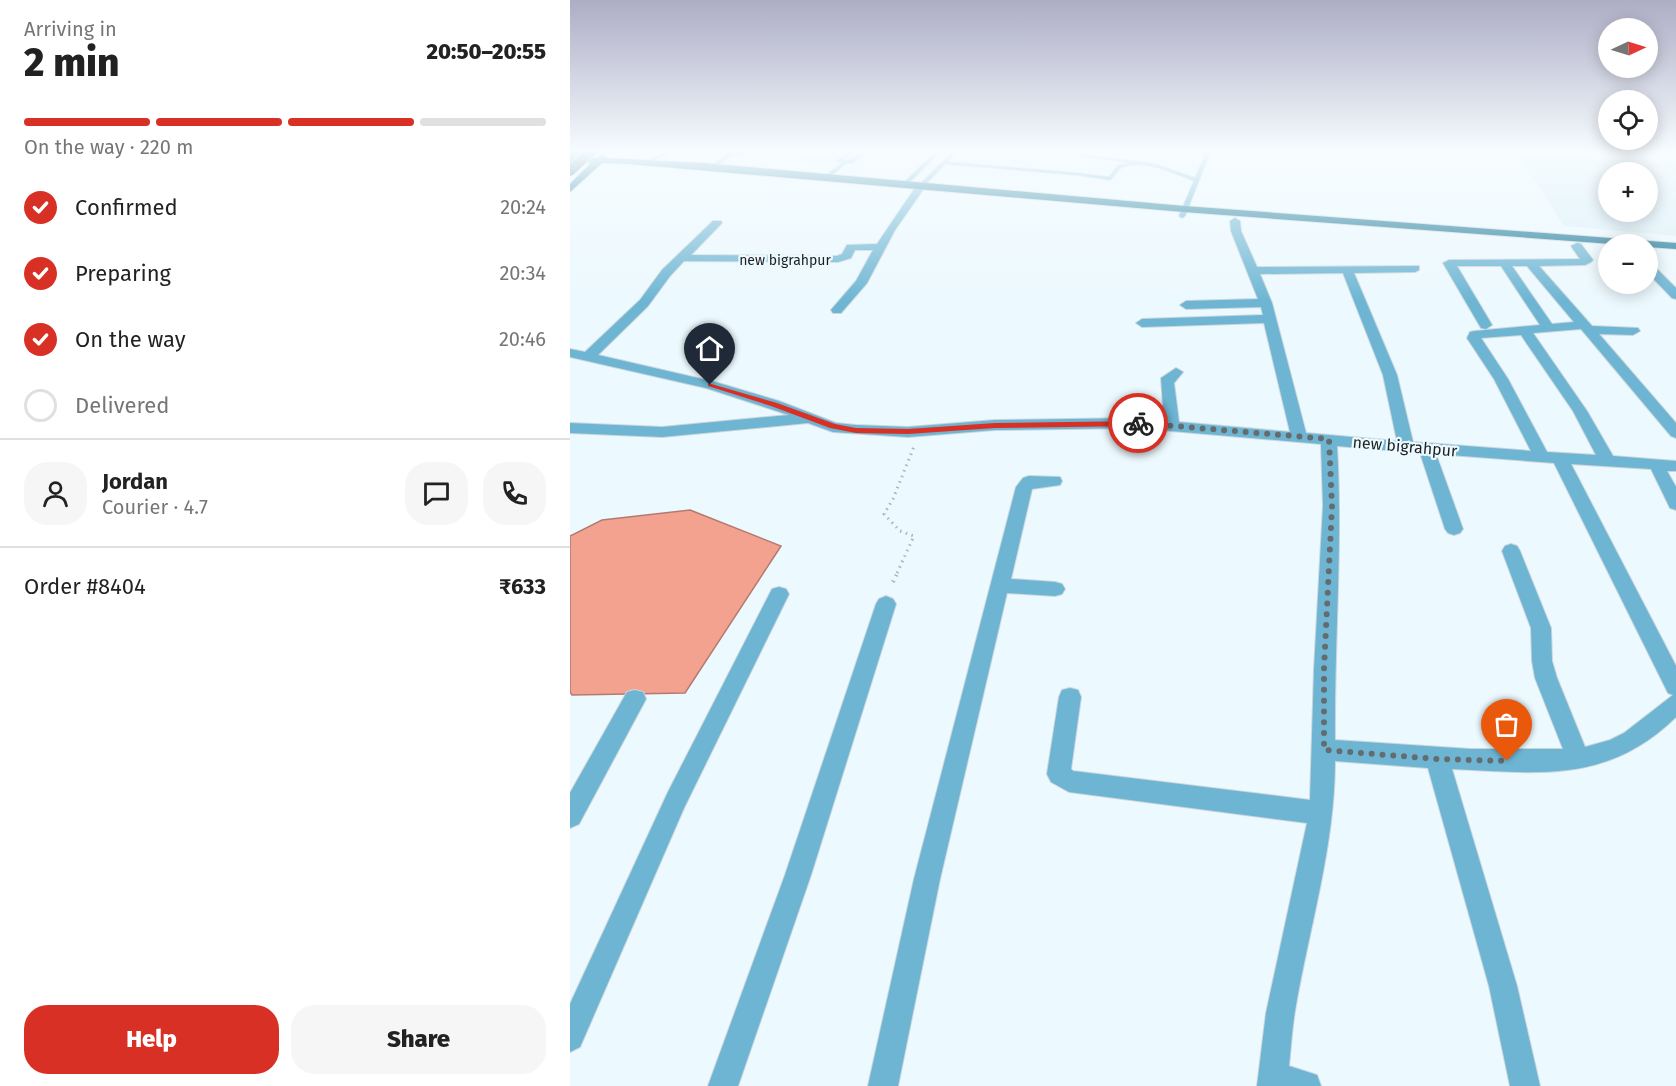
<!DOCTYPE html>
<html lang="en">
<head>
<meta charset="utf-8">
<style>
	:root { --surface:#fff; --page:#f6f6f6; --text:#222; --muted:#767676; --line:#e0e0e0; --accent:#d93025 }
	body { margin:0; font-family:"Fira Sans",sans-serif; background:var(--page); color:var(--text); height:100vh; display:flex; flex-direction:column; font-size:22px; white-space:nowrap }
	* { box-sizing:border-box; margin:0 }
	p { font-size:20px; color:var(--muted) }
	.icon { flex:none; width:33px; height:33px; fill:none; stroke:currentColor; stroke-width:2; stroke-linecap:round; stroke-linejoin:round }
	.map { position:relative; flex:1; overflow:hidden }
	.sheet { display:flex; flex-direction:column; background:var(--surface); width:570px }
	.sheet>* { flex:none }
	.needle { width:39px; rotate:86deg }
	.fabs { position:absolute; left:1028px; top:18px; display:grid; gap:12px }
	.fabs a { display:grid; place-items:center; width:60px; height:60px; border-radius:50%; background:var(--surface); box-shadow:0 3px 15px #0003; font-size:30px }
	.pin { position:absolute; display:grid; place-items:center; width:51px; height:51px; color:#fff; margin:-62px -26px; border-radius:50% 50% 50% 0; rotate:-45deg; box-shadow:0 0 6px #0007 }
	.pin .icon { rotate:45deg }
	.courier { position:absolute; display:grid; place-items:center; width:60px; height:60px; margin:-30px; border:4px solid #d93025; border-radius:50%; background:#fff; color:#222; box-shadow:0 2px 8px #0007 }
	.overview em { font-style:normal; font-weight:800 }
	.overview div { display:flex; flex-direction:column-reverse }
	.overview { display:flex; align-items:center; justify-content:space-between; height:102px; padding:0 24px }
	h1 { font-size:39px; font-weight:800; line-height:45px }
	.bar { display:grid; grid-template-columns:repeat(4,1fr); gap:9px 6px; align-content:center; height:72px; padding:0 24px }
	.bar i { height:8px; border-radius:4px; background:var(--line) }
	.bar .selected { background:var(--accent) }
	.bar p { grid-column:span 4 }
	.line { display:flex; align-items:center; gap:15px; padding:0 24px; border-top:2px solid var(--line) }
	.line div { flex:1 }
	.round { display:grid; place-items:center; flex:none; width:63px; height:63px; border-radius:24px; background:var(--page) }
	ol { padding:0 24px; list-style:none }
	li { display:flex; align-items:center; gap:18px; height:66px }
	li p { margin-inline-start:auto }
	li .icon { padding:6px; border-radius:50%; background:var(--accent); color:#fff; stroke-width:4 }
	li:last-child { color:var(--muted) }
	li i { width:33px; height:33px; border:3px solid var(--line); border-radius:50% }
	.button { display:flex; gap:12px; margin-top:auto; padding:12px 24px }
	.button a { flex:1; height:69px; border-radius:24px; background:var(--accent); color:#fff; font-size:24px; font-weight:800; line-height:69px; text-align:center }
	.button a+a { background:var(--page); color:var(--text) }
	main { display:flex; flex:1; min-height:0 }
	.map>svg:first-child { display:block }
</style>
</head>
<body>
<main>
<section class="sheet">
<div class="overview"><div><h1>2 min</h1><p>Arriving in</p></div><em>20:50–20:55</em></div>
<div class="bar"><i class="selected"></i><i class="selected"></i><i class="selected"></i><i></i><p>On the way · 220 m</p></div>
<ol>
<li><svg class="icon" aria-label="check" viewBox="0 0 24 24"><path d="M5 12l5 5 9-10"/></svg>Confirmed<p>20:24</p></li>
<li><svg class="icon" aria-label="check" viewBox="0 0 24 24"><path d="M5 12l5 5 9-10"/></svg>Preparing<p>20:34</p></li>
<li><svg class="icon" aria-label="check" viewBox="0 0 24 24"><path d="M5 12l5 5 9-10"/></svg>On the way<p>20:46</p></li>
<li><i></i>Delivered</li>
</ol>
<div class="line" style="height:108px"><a class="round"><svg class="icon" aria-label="person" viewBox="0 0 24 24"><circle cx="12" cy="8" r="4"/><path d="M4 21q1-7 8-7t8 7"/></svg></a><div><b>Jordan</b><p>Courier · 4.7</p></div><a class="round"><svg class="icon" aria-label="chat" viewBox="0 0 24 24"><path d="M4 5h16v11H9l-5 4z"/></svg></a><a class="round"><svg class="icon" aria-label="phone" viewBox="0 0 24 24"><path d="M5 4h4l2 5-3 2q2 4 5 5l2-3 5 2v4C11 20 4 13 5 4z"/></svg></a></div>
<div class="line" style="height:78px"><div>Order #8404</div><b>₹633</b></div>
<div class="button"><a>Help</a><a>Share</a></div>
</section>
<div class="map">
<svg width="1106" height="1086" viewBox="0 0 1106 1086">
	<rect width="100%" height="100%" fill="#ecf9fe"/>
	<path fill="#daeff8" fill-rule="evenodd" d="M122,150H300L281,164Z
		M947,153L1106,162V236L994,226ZM1038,172H1077V212H1038Z"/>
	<path fill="#f4a290" stroke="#b37b6f" stroke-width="1.5" d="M120,510L211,546L115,693L2,695L0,692V536L32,520Z"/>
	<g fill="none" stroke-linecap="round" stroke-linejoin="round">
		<g stroke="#cbd6db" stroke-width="2">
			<path id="lane" d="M100,150H105L78,163L74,162Z
				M172,150H177L171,155H163L143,168L139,167L158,154L156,152L168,153Z
				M281,150H286L273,160C285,161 290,150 300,150L283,163H277L257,179H253V177L272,163L267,162V160Z
				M368,150H372L336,186H332V184Z
				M385,150H389L378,162L507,173L539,177L548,165L561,163L513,156L511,154L585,164L625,178L635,155L633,150H637L639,155L615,216L612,218L609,216L624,181C603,173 575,159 553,167C548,169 544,177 540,180L507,175L375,164L352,188H348V186Z"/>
		</g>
		<g stroke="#cbd6db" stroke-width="2">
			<path id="street" d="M347,185L355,187L325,230L297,283L271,313H263L261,310L286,281L303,250H285L281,258L268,262L114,261L100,276L78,306L28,355L145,382L209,401L266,423L286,425L338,427L425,420L566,418L594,421L591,378L606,368L613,372L604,383L609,422L720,432L694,323L572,327L566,323L572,319L693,315L691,307L616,309L610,305L616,301L688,299L661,231L660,221L665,218L670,221L671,231L687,267L849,266V270L845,272L784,273L827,375L843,442L961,451L924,379L897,338L900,332L905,331L970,325L931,266H887L922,325L916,329L911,328L873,263L879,260L1010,259L1001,246L1007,243L1011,244L1023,260L1021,262L1015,265L969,266L1022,326L1068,328L1070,331L1063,335L1029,334L1106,423V438L1101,436L1011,329L963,333L1017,411L1043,456L1106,461V471H1097L1106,487V510L1100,508L1081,469L1001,464L1106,666V717C1037,784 970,773 882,769L947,986L970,1086H940L919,986L858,768L765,761C765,846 739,928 725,1011C722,1029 721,1047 719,1066L747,1075L751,1086H687L696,1013L737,823L499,792L481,782L477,774L489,697L492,690L500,688L508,690L511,697L501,769L503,771L740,800L744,669L753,506L751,444L566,428L425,430L338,437L263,432L238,423L92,437L0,433V423L92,427L219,415L136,388L0,357V349L15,352L70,300L92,270L143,221H151L152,223L121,255L267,256L272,254L277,245L307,244ZM942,266H957L1004,322L982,324ZM773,273L813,375L827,441L736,433L702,303L690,274ZM951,335L1003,411L1026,455L977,452L938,379L911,338ZM767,446L850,453L875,529L878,533L884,535L890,533L893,529L866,454L984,463L1098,693L1103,695L1054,733L1040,740L1015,747L987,678L982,661L981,628L950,551L947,546L941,544L935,546L932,551L961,628L962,661L965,678L993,749H901L765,740C764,642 773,544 767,446Z
				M1077,262L1081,263L1106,288V299L1102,298L1077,272Z
				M459,476L490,477L492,481L490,485L462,489L441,579L485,582L492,584L495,589L492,594L485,596L437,593L370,879L328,1086H298L344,879L446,487L453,478Z
				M209,587L216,589L219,594L114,808L10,1047L0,1052V1004L98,792L202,589Z
				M316,596L323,599L326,604L241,875L168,1086H138L215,875L306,604L309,599Z
				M65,690L73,692L76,699L9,824L0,828V793L57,692Z"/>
		</g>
		<g stroke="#cbd6db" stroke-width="2">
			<path id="primary" d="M33,154L37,158L134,163L614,206L1106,243V249L1077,247V244H1042L614,212L59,164L32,163L0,192V184L21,163H0V157L27,158Z"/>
		</g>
		<g stroke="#cbd6db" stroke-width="2">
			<path id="highway" d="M4,150H13L0,161V153Z"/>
		</g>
		<path stroke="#abb6ba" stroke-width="3" stroke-dasharray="1.5 4.5" stroke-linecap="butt" d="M327,573L344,536L330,531L314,514L323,499L345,444"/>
		<path stroke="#abb6ba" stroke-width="4" stroke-dasharray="1.5 5" stroke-linecap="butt" d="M323,582L328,572"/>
		<use href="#lane" fill="#6db5d3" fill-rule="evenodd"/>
		<use href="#street" fill="#6db5d3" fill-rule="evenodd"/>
		<use href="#primary" fill="#167595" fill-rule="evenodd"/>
		<use href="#highway" fill="#1b5c75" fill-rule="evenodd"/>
		<g stroke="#cbd6db" stroke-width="12" stroke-linecap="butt">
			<path id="highway-bridge" d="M0,171L22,150"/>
		</g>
		<use href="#highway-bridge" stroke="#1b5c75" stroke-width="10"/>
	</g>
	<linearGradient id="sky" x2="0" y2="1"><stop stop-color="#adadc5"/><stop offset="0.5" stop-color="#f6fcff"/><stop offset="1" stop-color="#f6fcff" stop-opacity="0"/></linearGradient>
	<rect width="1106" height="302" fill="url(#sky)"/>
	<path fill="#d93025" d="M138,383L207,403L265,424L286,428L338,429L425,423L568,421L572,423L568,426L425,428L338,434L286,433L260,428L201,406L138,386Z"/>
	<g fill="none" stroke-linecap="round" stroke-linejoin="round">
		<path stroke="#646c6f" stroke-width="6" stroke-dasharray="0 10.8" d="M568,423L759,439L762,506L754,669V750L867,759L937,761"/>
	</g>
	<g text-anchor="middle" stroke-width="4.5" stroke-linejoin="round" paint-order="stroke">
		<g font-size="14" fill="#1b2022" stroke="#ecf9fe">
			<text x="215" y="265">new bigrahpur</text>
		</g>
		<g font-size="16" fill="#1b2022" stroke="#ecf9fe">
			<text transform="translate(835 446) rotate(5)" y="6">new bigrahpur</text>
		</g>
	</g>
</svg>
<div class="fabs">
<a><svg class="needle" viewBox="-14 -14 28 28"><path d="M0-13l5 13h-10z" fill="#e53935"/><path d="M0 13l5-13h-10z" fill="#767676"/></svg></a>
<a><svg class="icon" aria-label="locate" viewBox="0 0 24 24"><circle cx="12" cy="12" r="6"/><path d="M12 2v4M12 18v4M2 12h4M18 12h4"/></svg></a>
<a>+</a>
<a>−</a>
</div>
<div class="pin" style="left:937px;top:761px;background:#ea580c"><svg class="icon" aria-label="bag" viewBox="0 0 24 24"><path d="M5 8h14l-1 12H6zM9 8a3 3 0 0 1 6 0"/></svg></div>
<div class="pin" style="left:140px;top:385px;background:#1f2937"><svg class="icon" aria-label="home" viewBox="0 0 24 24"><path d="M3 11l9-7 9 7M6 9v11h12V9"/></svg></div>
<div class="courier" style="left:568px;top:423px"><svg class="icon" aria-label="bike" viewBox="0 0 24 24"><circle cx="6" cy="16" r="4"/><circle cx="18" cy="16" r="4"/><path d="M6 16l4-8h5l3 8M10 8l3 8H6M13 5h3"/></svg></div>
</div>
</main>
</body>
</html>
